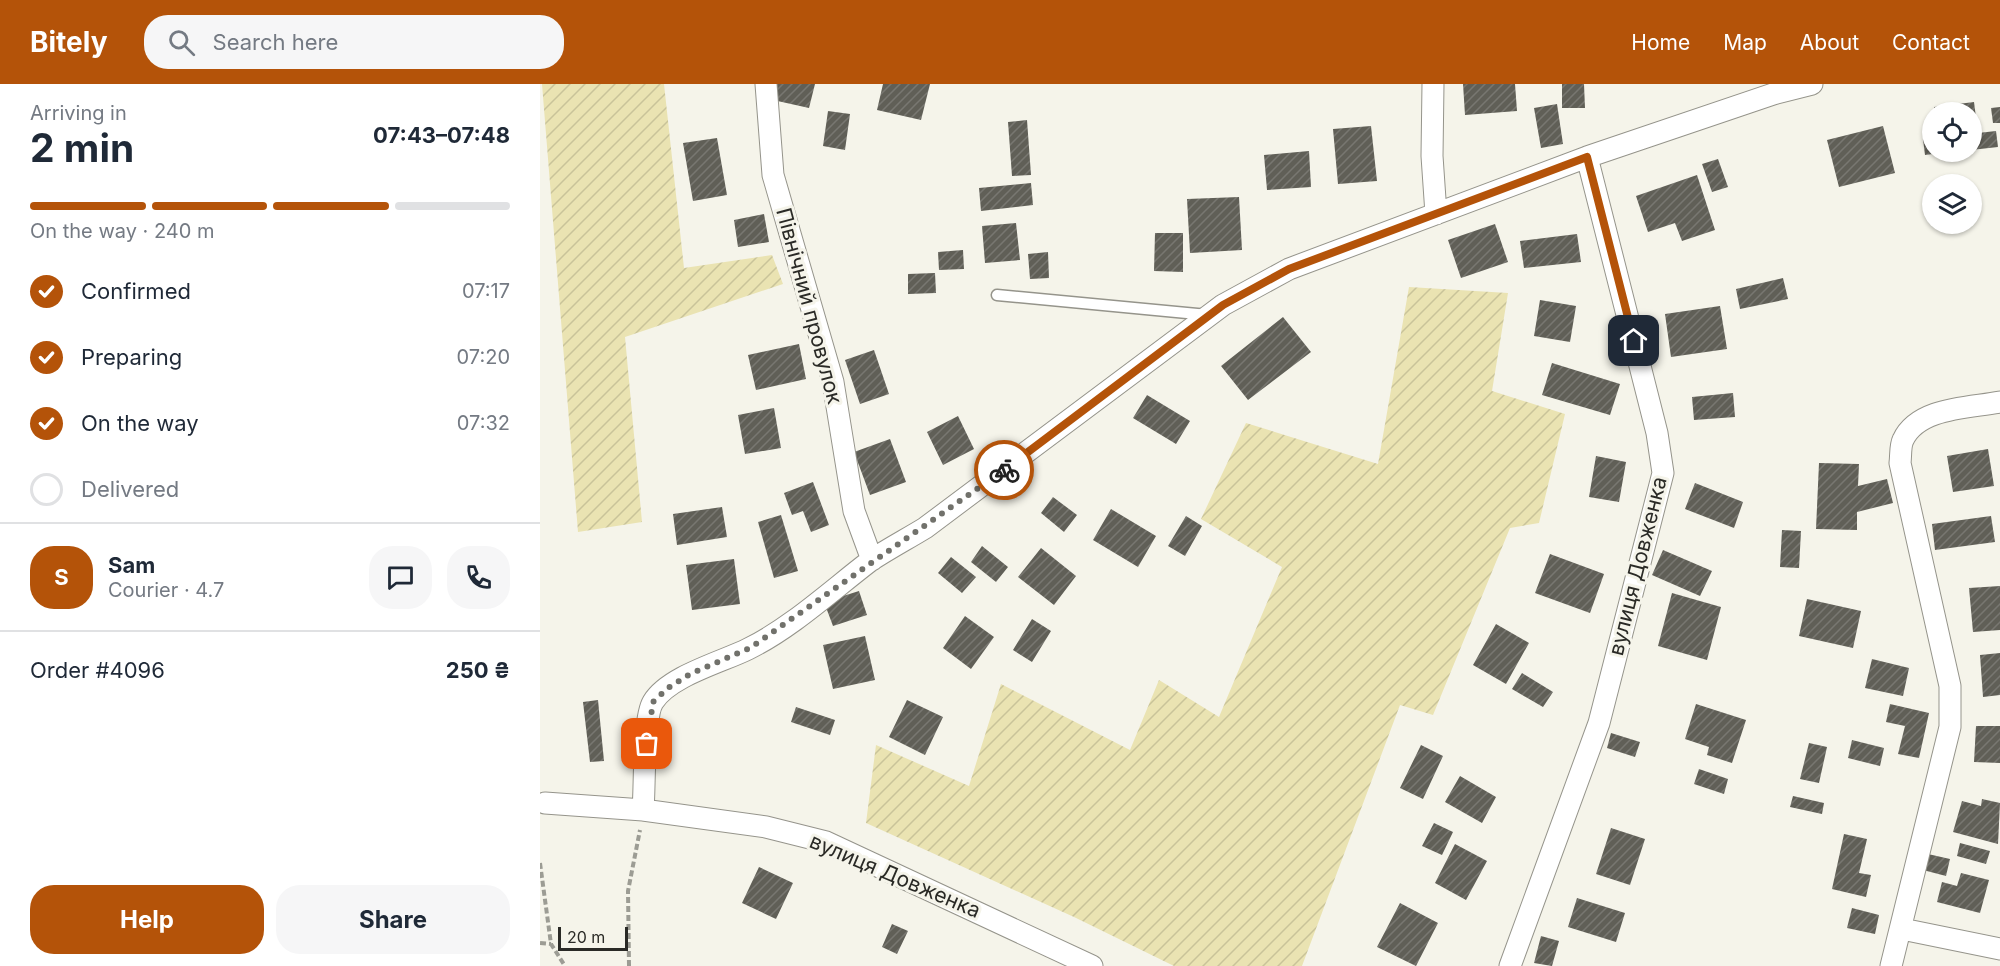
<!DOCTYPE html>
<html lang="en">
<head>
<meta charset="utf-8">
<style>
	:root { --surface:#fff; --page:#f6f6f7; --text:#1f2937; --muted:#747a83; --line:#e0e1e3; --accent:#b45309 }
	body { margin:0; font-family:Inter,sans-serif; background:var(--page); color:var(--text); height:100vh; display:flex; flex-direction:column; font-size:22px; white-space:nowrap }
	* { box-sizing:border-box; margin:0 }
	p { font-size:20px; color:var(--muted) }
	.icon { flex:none; width:33px; height:33px; fill:none; stroke:currentColor; stroke-width:2; stroke-linecap:round; stroke-linejoin:round }
	.map { position:relative; flex:1; overflow:hidden }
	.sheet { display:flex; flex-direction:column; background:var(--surface); width:540px }
	.sheet>* { flex:none }
	.fabs { position:absolute; left:1382px; top:18px; display:grid; gap:12px }
	.fabs a { display:grid; place-items:center; width:60px; height:60px; border-radius:50%; background:var(--surface); box-shadow:0 2px 4px #0004; font-size:30px }
	.scale { position:absolute; left:18px; bottom:15px; width:70px; box-sizing:border-box; padding-left:6px; border:3px solid #2a2a26; border-top:0; font-size:16px; line-height:21px; white-space:nowrap; color:#2a2a26; -webkit-text-stroke:4px #f5f4ea; paint-order:stroke }
	.pin { position:absolute; display:grid; place-items:center; width:51px; height:51px; color:#fff; margin:-26px; border-radius:12px; box-shadow:0 3px 9px #0006 }
	.courier { position:absolute; display:grid; place-items:center; width:60px; height:60px; margin:-30px; border:4px solid #b45309; border-radius:50%; background:#fff; color:#222; box-shadow:0 2px 8px #0007 }
	.headline em { font-style:normal; font-weight:700 }
	.headline div { display:flex; flex-direction:column-reverse }
	.headline { display:flex; align-items:center; justify-content:space-between; height:102px; padding:0 30px }
	h1 { font-size:39px; font-weight:700; line-height:45px }
	.bar { display:grid; grid-template-columns:repeat(4,1fr); gap:9px 6px; align-content:center; height:72px; padding:0 30px }
	.bar i { height:8px; border-radius:4px; background:var(--line) }
	.bar .active { background:var(--accent) }
	.bar p { grid-column:span 4 }
	.line { display:flex; align-items:center; gap:15px; padding:0 30px; border-top:2px solid var(--line) }
	.line div { flex:1 }
	.round { display:grid; place-items:center; flex:none; width:63px; height:63px; border-radius:24px; background:var(--page) }
	ol { padding:0 30px; list-style:none }
	li { display:flex; align-items:center; gap:18px; height:66px }
	li p { margin-inline-start:auto }
	li .icon { padding:6px; border-radius:50%; background:var(--accent); color:#fff; stroke-width:4 }
	li:last-child { color:var(--muted) }
	li i { width:33px; height:33px; border:3px solid var(--line); border-radius:50% }
	.button { display:flex; gap:12px; margin-top:auto; padding:12px 30px }
	.button a { flex:1; height:69px; border-radius:24px; background:var(--accent); color:#fff; font-size:24px; font-weight:700; line-height:69px; text-align:center }
	.button a+a { background:var(--page); color:var(--text) }
	header { display:flex; align-items:center; gap:36px; box-sizing:border-box; height:84px; padding:0 30px; background:var(--accent); color:#fff }
	header strong { font-size:28px }
	nav { display:flex; gap:33px; margin-inline-start:auto; font-size:21px }
	.search { width:420px; height:54px; background:var(--page); display:flex; align-items:center; gap:15px; box-sizing:border-box; padding:0 21px; border-radius:24px; color:var(--muted); font-size:22px }
	main { display:flex; flex:1; min-height:0 }
	.map>svg:first-child { display:block }
</style>
</head>
<body>
<header>
<strong>Bitely</strong>
<div class="search"><svg class="icon" aria-label="search" viewBox="0 0 24 24"><circle cx="10" cy="10" r="6"/><path d="M15 15l6 6"/></svg>Search here</div>
<nav><a>Home</a><a>Map</a><a>About</a><a>Contact</a></nav>
</header>
<main>
<section class="sheet">
<div class="headline"><div><h1>2 min</h1><p>Arriving in</p></div><em>07:43–07:48</em></div>
<div class="bar"><i class="active"></i><i class="active"></i><i class="active"></i><i></i><p>On the way · 240 m</p></div>
<ol>
<li><svg class="icon" aria-label="check" viewBox="0 0 24 24"><path d="M5 12l5 5 9-10"/></svg>Confirmed<p>07:17</p></li>
<li><svg class="icon" aria-label="check" viewBox="0 0 24 24"><path d="M5 12l5 5 9-10"/></svg>Preparing<p>07:20</p></li>
<li><svg class="icon" aria-label="check" viewBox="0 0 24 24"><path d="M5 12l5 5 9-10"/></svg>On the way<p>07:32</p></li>
<li><i></i>Delivered</li>
</ol>
<div class="line" style="height:108px"><b class="round" style="background:var(--accent);color:#fff">S</b><div><b>Sam</b><p>Courier · 4.7</p></div><a class="round"><svg class="icon" aria-label="chat" viewBox="0 0 24 24"><path d="M4 5h16v11H9l-5 4z"/></svg></a><a class="round"><svg class="icon" aria-label="phone" viewBox="0 0 24 24"><path d="M5 4h4l2 5-3 2q2 4 5 5l2-3 5 2v4C11 20 4 13 5 4z"/></svg></a></div>
<div class="line" style="height:78px"><div>Order #4096</div><b>250 ₴</b></div>
<div class="button"><a>Help</a><a>Share</a></div>
</section>
<div class="map">
<svg width="1460" height="882" viewBox="0 0 1460 882">
	<defs>
		<pattern id="garden-furrows" width="10" height="10" patternUnits="userSpaceOnUse" patternTransform="scale(1.5)"><rect width="10" height="10" fill="#eae3b2"/><path d="M-1 1l2-2M0 10L10 0M9 11l2-2" fill="none" stroke="#c9c399"/></pattern>
		<pattern id="building-hatch" width="6" height="6" patternUnits="userSpaceOnUse" patternTransform="scale(1.5)"><rect width="6" height="6" fill="#605f57"/><path d="M-1 1l2-2M0 6l6-6M5 7l2-2" fill="none" stroke="#787771"/></pattern>
	</defs>
	<rect width="100%" height="100%" fill="#f5f4ea"/>
	<path fill="url(#garden-furrows)" d="M2,0H124L144,184L232,171L243,200L85,253L102,438L38,448Z
		M869,203L968,209L952,307L1025,330L999,439L970,444L893,631L860,621L762,882H634L534,833L326,739L336,661L429,702L461,600L590,666L619,596L679,633L742,483L661,435L706,339L838,380Z"/>
	<path fill="url(#building-hatch)" d="M236,0H275L269,24L233,16Z
		M343,0H390L381,36L337,26Z
		M923,0H975L977,27L925,31Z
		M1022,0H1044L1045,24H1022Z
		M1434,18L1438,49L1456,47L1458,63L1431,66V28H1395L1394,23Z
		M1017,20L1023,60L1001,64L994,24Z
		M1460,23V39H1453L1451,24Z
		M288,27L310,30L305,66L283,62Z
		M487,36L491,91L472,92L468,38Z
		M831,42L837,97L798,100L793,45Z
		M1343,42L1355,89L1299,103L1287,56Z
		M177,54L187,111L153,117L143,59Z
		M1392,54V68L1400,69L1385,71L1383,55Z
		M769,67L771,103L727,106L724,71Z
		M1178,75L1188,103L1172,108L1162,80Z
		M1157,91L1175,146L1142,157L1135,139L1108,148L1096,112Z
		M491,99L493,121L441,127L439,104Z
		M699,113L702,166L650,169L647,115Z
		M224,130L229,158L198,163L194,136Z
		M476,139L480,176L445,179L442,142Z
		M955,140L968,178L921,194L908,156Z
		M615,149H643V188L614,187Z
		M1037,150L1041,178L984,184L980,157Z
		M423,166L424,185L399,186L398,168Z
		M508,168L509,194L490,195L488,170Z
		M395,189L396,209L368,210V190Z
		M1243,194L1248,215L1200,225L1196,205Z
		M1000,216L1036,222L1030,258L994,252Z
		M1180,222L1187,265L1131,273L1125,230Z
		M743,233L771,268L708,316L681,282Z
		M259,260L266,295L216,306L208,271Z
		M334,266L349,310L320,320L305,276Z
		M1012,279L1080,300L1070,331L1002,311Z
		M1193,309L1195,333L1154,336L1152,313Z
		M607,311L650,337L636,360L593,334Z
		M234,324L241,364L205,370L198,331Z
		M418,332L434,365L403,381L387,348Z
		M350,355L366,398L330,411L314,368Z
		M1448,365L1454,402L1413,408L1407,372Z
		M1056,372L1086,378L1079,418L1049,413Z
		M1279,379L1319,380L1318,402L1347,395L1353,419L1317,428V446L1276,445Z
		M273,398L289,441L271,448L263,427L252,431L244,409Z
		M1155,399L1203,418L1194,444L1145,425Z
		M513,413L537,431L524,448L501,429Z
		M182,423L187,453L137,461L133,430Z
		M571,425L616,452L598,483L553,456Z
		M241,431L258,487L234,494L218,438Z
		M646,432L662,442L645,472L628,462Z
		M1451,432L1455,458L1395,466L1392,440Z
		M1242,446L1261,447L1259,484L1240,483Z
		M442,462L468,483L456,498L431,478Z
		M501,464L536,492L514,521L478,493Z
		M1123,466L1172,487L1160,512L1112,491Z
		M1010,470L1064,490L1050,529L995,509Z
		M411,473L436,493L422,509L398,489Z
		M194,475L200,520L152,526L146,481Z
		M1460,502V546L1433,548L1429,504Z
		M319,507L327,531L293,542L284,518Z
		M1132,509L1181,523L1167,576L1118,562Z
		M1267,515L1321,527L1313,564L1259,552Z
		M425,532L454,553L431,585L403,564Z
		M492,535L511,547L492,578L473,566Z
		M956,540L989,559L966,600L933,581Z
		M325,552L335,596L293,605L283,561Z
		M1460,569V611L1443,613L1440,571Z
		M1332,575L1369,584L1363,612L1325,604Z
		M982,589L1013,608L1003,623L972,605Z
		M58,616L64,677L50,678L43,618Z
		M367,616L403,633L385,671L349,653Z
		M1156,620L1206,636L1192,679L1167,671L1169,663L1145,655Z
		M1350,620L1389,629L1379,674L1358,670L1365,642L1346,638Z
		M256,623L295,636L290,651L251,638Z
		M1436,642H1460V679L1434,678Z
		M1071,649L1100,658L1095,673L1067,664Z
		M1312,656L1344,664L1340,682L1308,674Z
		M1269,659L1287,663L1279,699L1260,695Z
		M881,661L903,672L883,715L860,704Z
		M1159,685L1188,695L1184,710L1154,700Z
		M920,692L956,713L942,739L905,718Z
		M1253,712L1284,719L1282,730L1250,723Z
		M1442,715L1460,719L1458,760L1413,748L1422,717L1441,722Z
		M894,739L913,748L902,771L882,762Z
		M1071,744L1105,755L1090,801L1056,790Z
		M1304,750L1327,755L1319,789L1331,791L1326,813L1292,805Z
		M1420,759L1450,767L1446,780L1417,772Z
		M915,760L947,777L926,816L895,799Z
		M1388,770L1410,775L1406,792L1383,786Z
		M219,783L253,799L236,835L202,819Z
		M1421,789L1449,796L1440,829L1397,818L1402,798L1417,802Z
		M1037,814L1085,829L1076,858L1028,843Z
		M860,819L898,839L876,882L837,863Z
		M1312,824L1339,831L1335,850L1307,844Z
		M352,840L368,847L357,870L342,863Z
		M1001,852L1019,857L1012,882L994,879Z"/>
	<g fill="none" stroke-linecap="round" stroke-linejoin="round">
		<g stroke="#95948b" stroke-width="13">
			<path id="service" d="M457,211L668,231"/>
		</g>
		<g stroke="#95948b" stroke-width="23">
			<path id="minor" d="M226,0L233,91L293,298L314,427L332,476
				M893,0L892,72L896,130
				M5,719L103,726L226,743L286,758L552,882
				M103,726C105,704 103,634 113,618C129,592 182,578 208,565C251,544 292,506 330,477C348,465 367,455 385,444L683,221L749,185L1047,73L1233,10L1272,0
				M1362,845L1460,865
				M970,882L1059,639L1123,389L1117,349L1047,73
				M1351,882L1410,643V602L1360,379C1361,372 1360,362 1363,356C1378,323 1430,324 1460,318"/>
		</g>
		<path stroke="#9c9c94" stroke-width="4" stroke-dasharray="6 3" stroke-linecap="butt" d="M0,779L11,860L25,882
			M0,859L11,860
			M89,882L88,807L100,746"/>
		<use href="#service" stroke="#fff" stroke-width="10"/>
		<use href="#minor" stroke="#fff" stroke-width="21"/>
	</g>
	<g fill="none" stroke-linecap="round" stroke-linejoin="round">
		<path stroke="#71716b" stroke-width="6" stroke-dasharray="0 10.8" d="M107,660L113,618L128,604L150,590L210,564L464,386"/>
		<path stroke="#b45309" stroke-width="8" d="M464,386L683,221L749,185L1047,73L1094,257"/>
	</g>
	<g text-anchor="middle" stroke-width="6" stroke-linejoin="round" paint-order="stroke">
		<g font-size="21" fill="#2a2a26" stroke="#f5f4ea">
			<text transform="translate(269 222) rotate(75)" y="7">Північний провулок</text>
			<text transform="translate(1098 482) rotate(-76)" y="7">вулиця Довженка</text>
			<text transform="translate(355 792) rotate(23)" y="7">вулиця Довженка</text>
		</g>
	</g>
</svg>
<div class="fabs">
<a><svg class="icon" aria-label="locate" viewBox="0 0 24 24"><circle cx="12" cy="12" r="6"/><path d="M12 2v4M12 18v4M2 12h4M18 12h4"/></svg></a>
<a><svg class="icon" aria-label="layers" viewBox="0 0 24 24"><path d="M12 4l9 5-9 5-9-5zM3 14l9 5 9-5"/></svg></a>
</div>
<div class="scale">20 m</div>
<div class="pin" style="left:107px;top:660px;background:#ea580c"><svg class="icon" aria-label="bag" viewBox="0 0 24 24"><path d="M5 8h14l-1 12H6zM9 8a3 3 0 0 1 6 0"/></svg></div>
<div class="pin" style="left:1094px;top:257px;background:#1f2937"><svg class="icon" aria-label="home" viewBox="0 0 24 24"><path d="M3 11l9-7 9 7M6 9v11h12V9"/></svg></div>
<div class="courier" style="left:464px;top:386px"><svg class="icon" aria-label="bike" viewBox="0 0 24 24"><circle cx="6" cy="16" r="4"/><circle cx="18" cy="16" r="4"/><path d="M6 16l4-8h5l3 8M10 8l3 8H6M13 5h3"/></svg></div>
</div>
</main>
</body>
</html>
